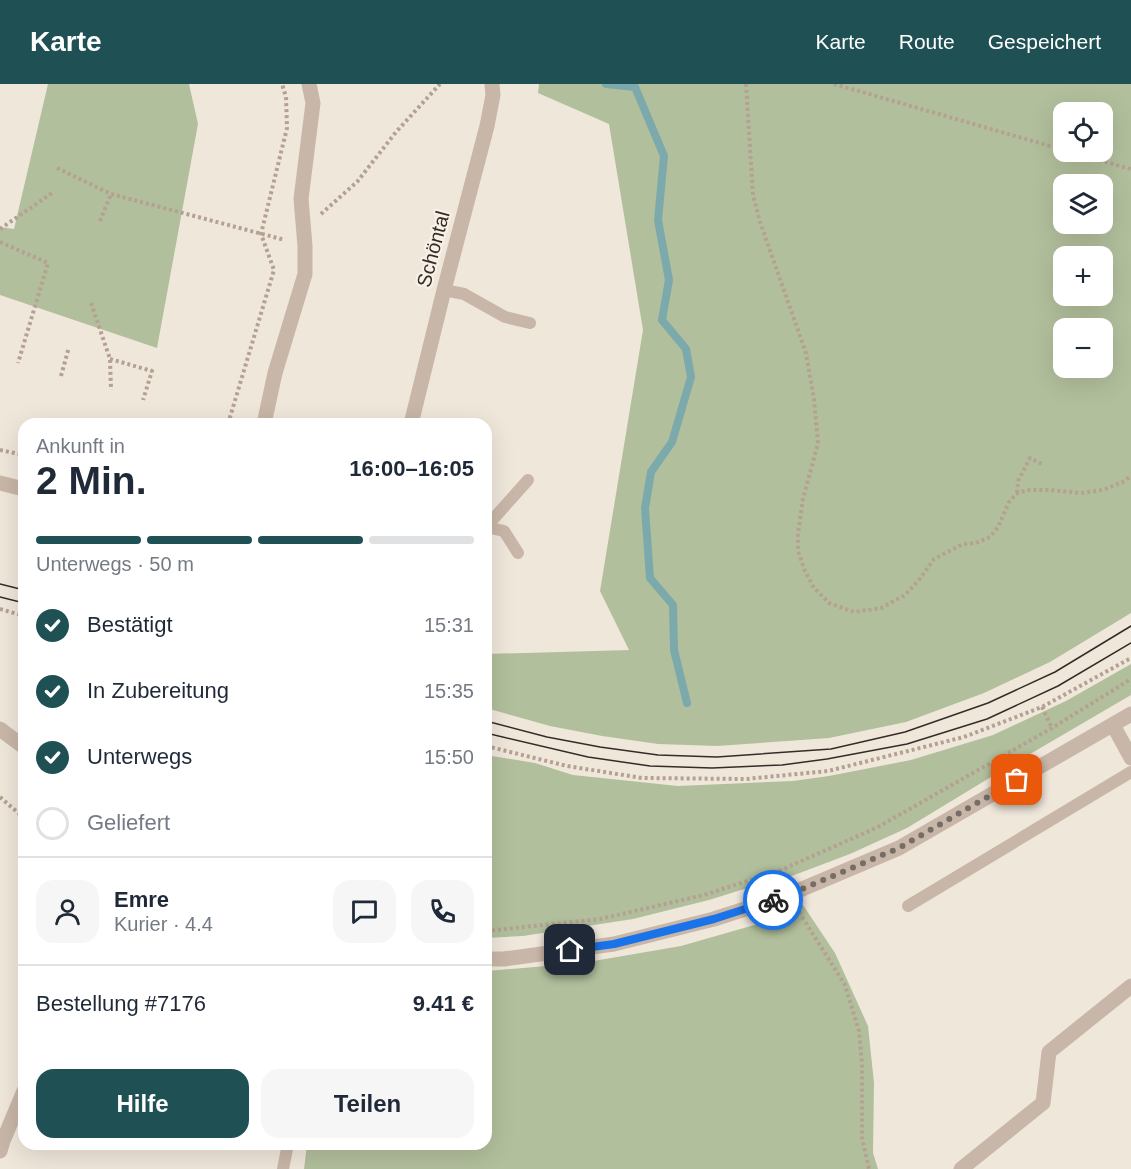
<!DOCTYPE html>
<html lang="de">
<head>
<meta charset="utf-8">
<style>
	:root { --surface:#fff; --page:#f6f6f7; --text:#1f2937; --muted:#747a83; --line:#e0e1e3; --accent:#1f5054 }
	body { margin:0; font-family:Arial,sans-serif; background:var(--page); color:var(--text); height:100vh; display:flex; flex-direction:column; font-size:22px; white-space:nowrap }
	* { box-sizing:border-box; margin:0 }
	p { font-size:20px; color:var(--muted) }
	.icon { flex:none; width:33px; height:33px; fill:none; stroke:currentColor; stroke-width:2; stroke-linecap:round; stroke-linejoin:round }
	.map { position:relative; flex:1; overflow:hidden }
	.side { position:absolute; left:18px; top:334px; width:474px; height:732px; display:flex; flex-direction:column; background:var(--surface); border-radius:18px; box-shadow:0 6px 24px #0002 }
	.side>* { flex:none }
	.buttons { position:absolute; left:1053px; top:18px; display:grid; gap:12px }
	.buttons a { display:grid; place-items:center; width:60px; height:60px; border-radius:12px; background:var(--surface); box-shadow:0 6px 24px #0002; font-size:30px }
	.pin { position:absolute; display:grid; place-items:center; width:51px; height:51px; color:#fff; margin:-26px; border-radius:12px; box-shadow:0 3px 9px #0006 }
	.courier { position:absolute; display:grid; place-items:center; width:60px; height:60px; margin:-30px; border:4px solid #1a73e8; border-radius:50%; background:#fff; color:#222; box-shadow:0 2px 8px #0007 }
	.summary em { font-style:normal; font-weight:700 }
	.summary div { display:flex; flex-direction:column-reverse }
	.summary { display:flex; align-items:center; justify-content:space-between; height:102px; padding:0 18px }
	h1 { font-size:39px; font-weight:700; line-height:45px }
	.bar { display:grid; grid-template-columns:repeat(4,1fr); gap:9px 6px; align-content:center; height:72px; padding:0 18px }
	.bar i { height:8px; border-radius:4px; background:var(--line) }
	.bar .selected { background:var(--accent) }
	.bar p { grid-column:span 4 }
	.line { display:flex; align-items:center; gap:15px; padding:0 18px; border-top:2px solid var(--line) }
	.line div { flex:1 }
	.round { display:grid; place-items:center; flex:none; width:63px; height:63px; border-radius:18px; background:var(--page) }
	ol { padding:0 18px; list-style:none }
	li { display:flex; align-items:center; gap:18px; height:66px }
	li p { margin-inline-start:auto }
	li .icon { padding:6px; border-radius:50%; background:var(--accent); color:#fff; stroke-width:4 }
	li:last-child { color:var(--muted) }
	li i { width:33px; height:33px; border:3px solid var(--line); border-radius:50% }
	.primary-button { display:flex; gap:12px; margin-top:auto; padding:12px 18px }
	.primary-button a { flex:1; height:69px; border-radius:18px; background:var(--accent); color:#fff; font-size:24px; font-weight:700; line-height:69px; text-align:center }
	.primary-button a+a { background:var(--page); color:var(--text) }
	header { display:flex; align-items:center; gap:36px; box-sizing:border-box; height:84px; padding:0 30px; background:var(--accent); color:#fff }
	header strong { font-size:28px }
	nav { display:flex; gap:33px; margin-inline-start:auto; font-size:21px }
	.map>svg:first-child { display:block }
</style>
</head>
<body>
<header>
<strong>Karte</strong>
<nav><a>Karte</a><a>Route</a><a>Gespeichert</a></nav>
</header>
<div class="map">
<svg width="1131" height="1085" viewBox="0 0 1131 1085">
	<rect width="100%" height="100%" fill="#f0e7db"/>
	<path fill="#b2bf9c" fill-rule="evenodd" d="M48,0H189L198,40L157,264L0,211V143L14,145Z
		M539,0H1131V529L1050,578L984,609L906,638L829,654L717,662L658,660L602,652L550,642L486,624V570L629,566L600,507L643,246L609,40L538,9ZM1102,28V68H1064V28ZM1102,100V140H1064V100ZM1064,172H1102V212H1064ZM1102,244V284H1064V244Z
		M1131,580V611L996,690L907,744L850,770L789,793L773,796L709,816L633,835L523,852L486,854V671L535,679L573,691L678,702L793,697L829,692L911,676L993,651L1066,617Z
		M803,821L835,869L868,942L874,999L873,1069L878,1085H304L307,1061L486,1060V887L582,879L681,862L768,837Z"/>
	<g fill="none" stroke-linecap="round" stroke-linejoin="round">
		<path stroke="#7ba9ac" stroke-width="8" d="M606,0L635,3L664,72L658,136L669,196L662,236L686,265L691,293L672,358L651,388L645,424L650,494L673,521L674,566L687,619"/>
		<path stroke="#b4a192" stroke-width="4" stroke-dasharray="3 3" stroke-linecap="butt" d="M746,0L753,111L760,138L806,269L814,315L818,359L803,415L798,450V467L805,487L814,504L829,519L854,528L881,524L905,511L919,496L934,475L963,460L976,459L990,453L998,443L1009,418L1016,410L1027,406H1049L1081,409L1103,406L1125,397L1131,392
			M834,0L1064,66
			M1070,68L1131,85
			M57,84L111,110L285,156
			M321,130L357,98L396,48L440,0
			M100,137L111,110
			M0,145L52,109
			M0,158L48,179L18,279
			M91,219L110,275L111,306
			M110,275L152,287L143,316
			M61,292L69,263
			M228,340L274,186L261,150L287,44L286,13L282,0
			M0,366L24,371
			M1017,409L1018,397L1030,374L1042,380
			M0,525L24,532
			M1042,623L1052,644
			M486,662L567,682L642,694L746,695L828,687L964,653L1042,623L1131,574
			M0,713L24,734
			M799,828L845,901L859,947L862,980V1054L869,1085
			M486,847L600,835L704,811L781,786L878,743L1052,644L1131,595"/>
		<path stroke="#c8b7a8" stroke-width="12" d="M444,206L464,210L505,233L530,239
			M486,443L528,396
			M486,443L504,447L518,469
			M908,822L1131,688
			M283,1085L288,1060"/>
		<path stroke="#c8b7a8" stroke-width="15" d="M264,340L275,289L305,190V162L301,115L313,19L309,0
			M411,340L444,206L487,42L493,11L492,0
			M0,399L24,405
			M1113,641L1131,674
			M0,645L24,663
			M486,875H504L614,860L714,835L788,811L899,764L1131,630
			M0,1067L3,1057L24,1007
			M961,1085L1043,1019L1049,968L1131,902"/>
		<path stroke="#352c28" stroke-width="1.5" d="M0,500L24,506
			M0,513L24,519
			M486,637L547,653L600,663L658,671L717,673L831,665L905,648L988,619L1055,588L1131,542
			M486,649L588,673L650,682L712,684L782,681L827,675L907,660L987,635L1058,602L1131,559"/>
	</g>
	<g fill="none" stroke-linecap="round" stroke-linejoin="round">
		<path stroke="#766d67" stroke-width="6" stroke-dasharray="0 10.8" d="M773,816L788,811L899,764L1017,696"/>
		<path stroke="#1a73e8" stroke-width="8" d="M570,866L614,860L714,835L773,816"/>
	</g>
	<g text-anchor="middle" stroke-width="4.5" stroke-linejoin="round" paint-order="stroke">
		<g font-size="20" fill="#352c28" stroke="#f8f1e7">
			<text transform="translate(433 165) rotate(-75)" y="7">Schöntal</text>
		</g>
	</g>
</svg>
<div class="buttons">
<a><svg class="icon" aria-label="locate" viewBox="0 0 24 24"><circle cx="12" cy="12" r="6"/><path d="M12 2v4M12 18v4M2 12h4M18 12h4"/></svg></a>
<a><svg class="icon" aria-label="layers" viewBox="0 0 24 24"><path d="M12 4l9 5-9 5-9-5zM3 14l9 5 9-5"/></svg></a>
<a>+</a>
<a>−</a>
</div>
<div class="pin" style="left:1017px;top:696px;background:#ea580c"><svg class="icon" aria-label="bag" viewBox="0 0 24 24"><path d="M5 8h14l-1 12H6zM9 8a3 3 0 0 1 6 0"/></svg></div>
<div class="pin" style="left:570px;top:866px;background:#1f2937"><svg class="icon" aria-label="home" viewBox="0 0 24 24"><path d="M3 11l9-7 9 7M6 9v11h12V9"/></svg></div>
<div class="courier" style="left:773px;top:816px"><svg class="icon" aria-label="bike" viewBox="0 0 24 24"><circle cx="6" cy="16" r="4"/><circle cx="18" cy="16" r="4"/><path d="M6 16l4-8h5l3 8M10 8l3 8H6M13 5h3"/></svg></div>
<section class="side">
<div class="summary"><div><h1>2 Min.</h1><p>Ankunft in</p></div><em>16:00–16:05</em></div>
<div class="bar"><i class="selected"></i><i class="selected"></i><i class="selected"></i><i></i><p>Unterwegs · 50 m</p></div>
<ol>
<li><svg class="icon" aria-label="check" viewBox="0 0 24 24"><path d="M5 12l5 5 9-10"/></svg>Bestätigt<p>15:31</p></li>
<li><svg class="icon" aria-label="check" viewBox="0 0 24 24"><path d="M5 12l5 5 9-10"/></svg>In Zubereitung<p>15:35</p></li>
<li><svg class="icon" aria-label="check" viewBox="0 0 24 24"><path d="M5 12l5 5 9-10"/></svg>Unterwegs<p>15:50</p></li>
<li><i></i>Geliefert</li>
</ol>
<div class="line" style="height:108px"><a class="round"><svg class="icon" aria-label="person" viewBox="0 0 24 24"><circle cx="12" cy="8" r="4"/><path d="M4 21q1-7 8-7t8 7"/></svg></a><div><b>Emre</b><p>Kurier · 4.4</p></div><a class="round"><svg class="icon" aria-label="chat" viewBox="0 0 24 24"><path d="M4 5h16v11H9l-5 4z"/></svg></a><a class="round"><svg class="icon" aria-label="phone" viewBox="0 0 24 24"><path d="M5 4h4l2 5-3 2q2 4 5 5l2-3 5 2v4C11 20 4 13 5 4z"/></svg></a></div>
<div class="line" style="height:78px"><div>Bestellung #7176</div><b>9.41 €</b></div>
<div class="primary-button"><a>Hilfe</a><a>Teilen</a></div>
</section>
</div>
</body>
</html>
